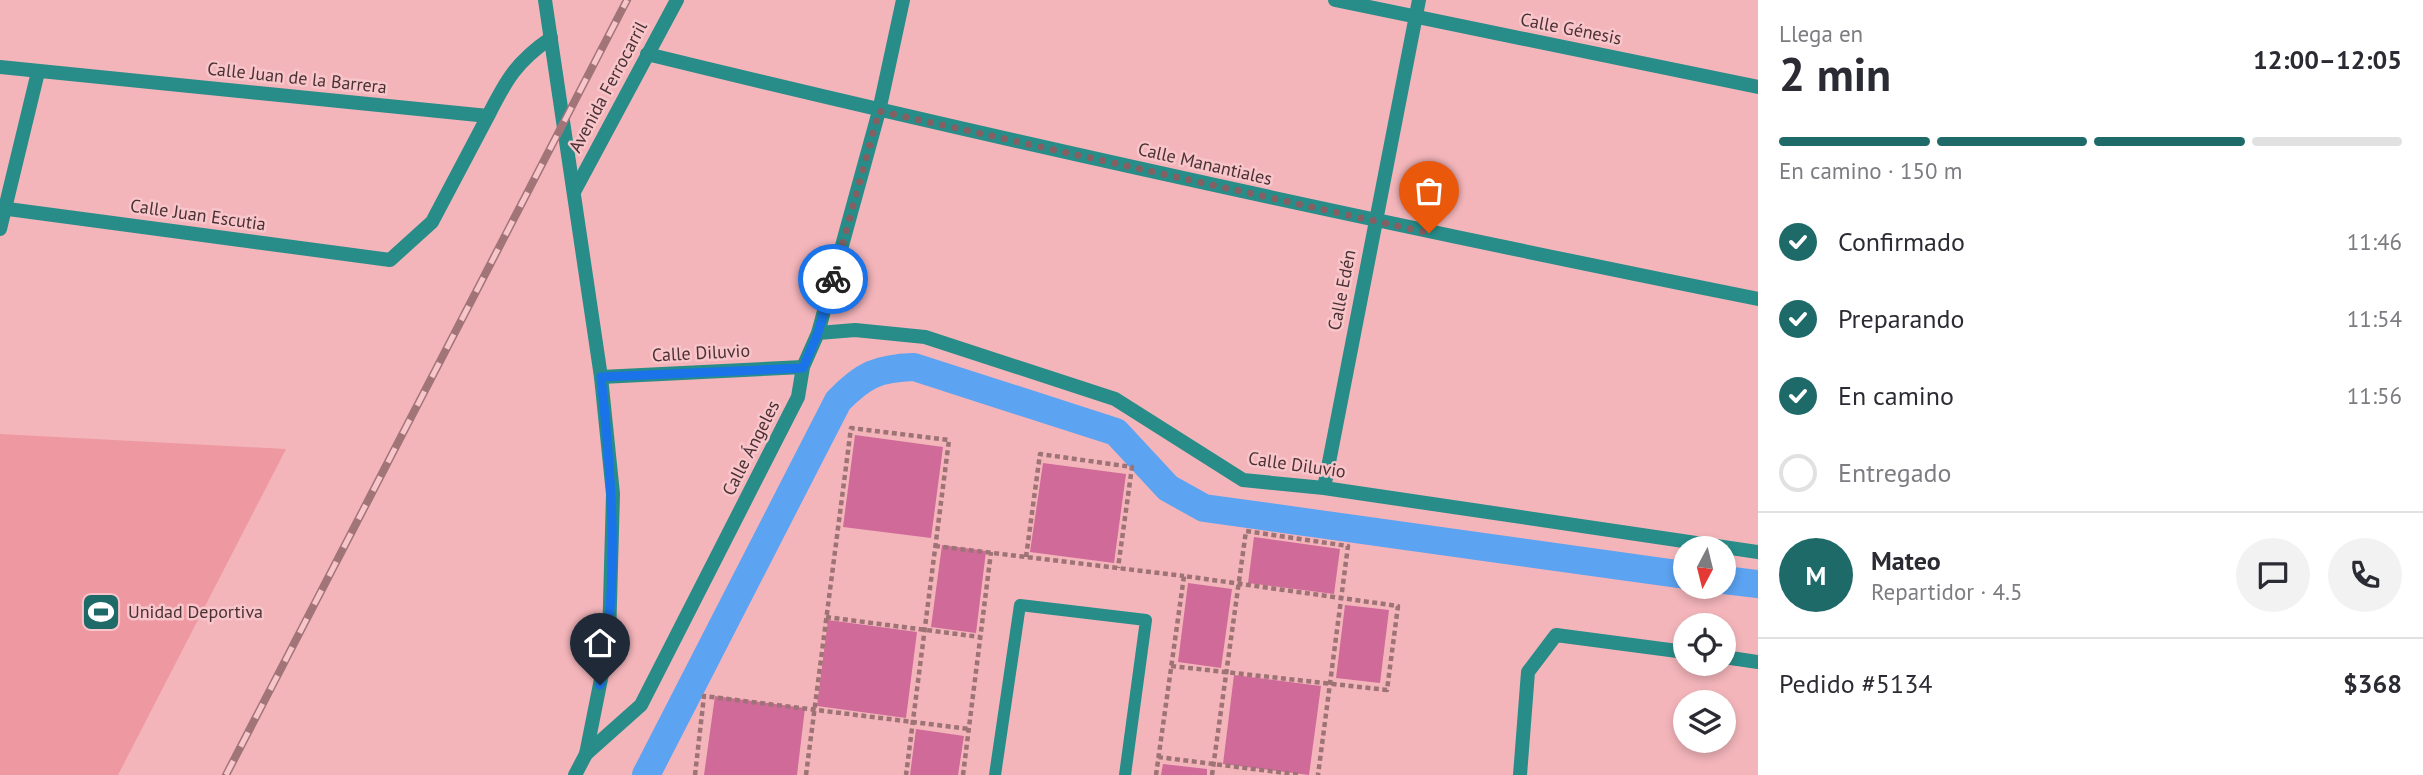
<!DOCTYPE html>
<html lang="es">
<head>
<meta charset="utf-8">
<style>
	:root { --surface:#fff; --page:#f2f2f3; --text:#2b2b33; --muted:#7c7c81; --line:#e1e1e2; --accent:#1e6a68 }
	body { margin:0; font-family:"PT Sans",sans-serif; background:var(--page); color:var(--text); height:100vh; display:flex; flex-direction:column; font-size:26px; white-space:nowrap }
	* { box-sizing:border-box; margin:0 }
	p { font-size:23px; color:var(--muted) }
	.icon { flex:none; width:38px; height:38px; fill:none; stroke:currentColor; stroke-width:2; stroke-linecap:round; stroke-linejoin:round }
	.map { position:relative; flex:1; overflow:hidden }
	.sheet { display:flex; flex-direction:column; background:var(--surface); width:665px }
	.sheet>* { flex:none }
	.needle { width:46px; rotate:187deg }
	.controls { position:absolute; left:1673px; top:536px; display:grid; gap:14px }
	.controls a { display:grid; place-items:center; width:63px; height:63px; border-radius:50%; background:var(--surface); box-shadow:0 4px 10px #0003; font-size:35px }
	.pin { position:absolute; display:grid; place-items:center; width:60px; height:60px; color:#fff; margin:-72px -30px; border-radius:50% 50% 50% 0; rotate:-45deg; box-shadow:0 0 7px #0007 }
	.pin .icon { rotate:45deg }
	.courier { position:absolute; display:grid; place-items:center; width:70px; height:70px; margin:-35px; border:5px solid #1a73e8; border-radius:50%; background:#fff; color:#222; box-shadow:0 2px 9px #0007 }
	.head em { font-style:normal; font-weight:700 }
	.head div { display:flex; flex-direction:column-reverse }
	.head { display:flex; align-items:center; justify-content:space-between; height:119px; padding:0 21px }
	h1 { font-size:46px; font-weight:700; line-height:52px }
	.bar { display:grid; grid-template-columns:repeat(4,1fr); gap:10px 7px; align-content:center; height:84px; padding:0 21px }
	.bar i { height:9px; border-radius:5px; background:var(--line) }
	.bar .selected { background:var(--accent) }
	.bar p { grid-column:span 4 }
	.line { display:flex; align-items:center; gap:18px; padding:0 21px; border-top:2px solid var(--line) }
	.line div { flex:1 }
	.round { display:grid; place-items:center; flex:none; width:74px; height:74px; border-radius:37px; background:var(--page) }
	ol { padding:0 21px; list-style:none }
	li { display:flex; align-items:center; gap:21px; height:77px }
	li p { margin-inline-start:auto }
	li .icon { padding:7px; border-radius:50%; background:var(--accent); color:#fff; stroke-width:4 }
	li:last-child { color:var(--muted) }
	li i { width:38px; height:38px; border:4px solid var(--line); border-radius:50% }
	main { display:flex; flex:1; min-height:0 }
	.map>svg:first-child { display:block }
</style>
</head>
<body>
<main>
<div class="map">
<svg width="1758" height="775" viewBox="0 0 1758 775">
	<rect width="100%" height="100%" fill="#f3b5ba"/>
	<path fill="#ee98a1" d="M0,434L286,449L118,775H0Z"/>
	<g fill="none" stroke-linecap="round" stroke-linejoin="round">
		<path stroke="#5ca3f2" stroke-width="28" d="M1724,580L1758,584
			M646,775L838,401C863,375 878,368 914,367L1116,432L1168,488L1204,508L1685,575"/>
	</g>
	<path fill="#cf6a99" d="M855,435L943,447L931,538L843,527Z
		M1043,463L1126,474L1114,563L1030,552Z
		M1254,537L1340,549L1334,594L1248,583Z
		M942,545L986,551L976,633L931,627Z
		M1188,583L1232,589L1221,668L1178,662Z
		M1345,605L1389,610L1380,683L1336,678Z
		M828,620L917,632L906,718L817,706Z
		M1234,675L1321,686L1309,775L1223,764Z
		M715,696L805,708L797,775H704Z
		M916,729L964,736L958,775H910Z
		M1163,764L1207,769V775H1161Z"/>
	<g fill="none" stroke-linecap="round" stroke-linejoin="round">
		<path stroke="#9e7376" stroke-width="4.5" stroke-dasharray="5 3.5" stroke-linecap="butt" d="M935,546L1184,576
			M1026,557L1040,454L1132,467L1118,568
			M826,617L980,637
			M1158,757L1301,775
			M695,775L704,696L969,729
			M806,775L851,428L949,440L906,775
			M963,775L991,552
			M1156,775L1184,576L1398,606L1387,690L1171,666
			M1212,775L1246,531L1348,546L1318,775"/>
		<path stroke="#288c89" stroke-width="12" d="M995,775L1020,605L1146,620L1125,775"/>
		<path stroke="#288c89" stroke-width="14" d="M1335,0L1758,87
			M647,54C1015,144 1386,224 1758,299
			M0,67L488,116C506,80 517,61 551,38
			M574,192L677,0
			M0,208L390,260L432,222L488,116
			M0,229L38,72
			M818,333L855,330L925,337L1115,399L1243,480L1324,488L1758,552
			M601,377L803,367
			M1324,488L1419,0
			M1724,657L1758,662
			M586,754L641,705L798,397L803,367L818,333L879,111L903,0
			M1520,775L1528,672L1556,635L1685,652"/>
		<path stroke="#288c89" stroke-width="14" d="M545,0L601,377L613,494L609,639L586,754L575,775"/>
		<g stroke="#a17578" stroke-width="8">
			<path id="rail" d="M226,775L627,0"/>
		</g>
		<use href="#rail" stroke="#f8c5ca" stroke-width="5" stroke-dasharray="16" stroke-linecap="butt"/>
	</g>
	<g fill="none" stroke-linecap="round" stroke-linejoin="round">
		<path stroke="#855f62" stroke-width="7" stroke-dasharray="0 12.6" d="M833,279L879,111L1429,233"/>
		<path stroke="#1a73e8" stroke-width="9" d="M600,685C620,583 612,479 601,377L803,368L818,333L833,279"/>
	</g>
	<defs>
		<g id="stadium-square" transform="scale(2.0125)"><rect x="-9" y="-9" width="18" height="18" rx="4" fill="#1e6a68" stroke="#f8c5ca"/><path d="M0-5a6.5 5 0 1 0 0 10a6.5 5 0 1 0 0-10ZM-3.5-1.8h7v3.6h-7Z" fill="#fff"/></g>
	</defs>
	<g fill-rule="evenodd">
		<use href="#stadium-square" x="101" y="612"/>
	</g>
	<g text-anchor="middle" stroke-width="5" stroke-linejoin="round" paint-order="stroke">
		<g font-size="18" fill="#4a3133" stroke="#f8c5ca">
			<text transform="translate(1571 29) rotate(11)" y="6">Calle Génesis</text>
			<text transform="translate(297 78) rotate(6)" y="6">Calle Juan de la Barrera</text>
			<text transform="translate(608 87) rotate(-62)" y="6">Avenida Ferrocarril</text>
			<text transform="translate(1205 164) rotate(13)" y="6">Calle Manantiales</text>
			<text transform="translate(198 215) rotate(8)" y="6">Calle Juan Escutia</text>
			<text transform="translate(1342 290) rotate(-79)" y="6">Calle Edén</text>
			<text transform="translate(701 353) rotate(-3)" y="6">Calle Diluvio</text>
			<text transform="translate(751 448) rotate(-63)" y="6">Calle Ángeles</text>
			<text transform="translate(1297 465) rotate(8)" y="6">Calle Diluvio</text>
		</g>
		<g font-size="18" fill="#4a3133" stroke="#f8c5ca" text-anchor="start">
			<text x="128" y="618">Unidad Deportiva</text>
		</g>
	</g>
</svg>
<div class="controls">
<a><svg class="needle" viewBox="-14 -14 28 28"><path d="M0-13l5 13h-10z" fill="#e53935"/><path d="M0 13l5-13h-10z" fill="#7c7c81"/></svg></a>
<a><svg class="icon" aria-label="locate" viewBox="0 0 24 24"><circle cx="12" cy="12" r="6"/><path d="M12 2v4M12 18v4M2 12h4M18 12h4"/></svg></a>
<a><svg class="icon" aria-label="layers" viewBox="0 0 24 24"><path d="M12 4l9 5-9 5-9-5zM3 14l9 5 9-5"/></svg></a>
</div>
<div class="pin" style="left:1429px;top:233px;background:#ea580c"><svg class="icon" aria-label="bag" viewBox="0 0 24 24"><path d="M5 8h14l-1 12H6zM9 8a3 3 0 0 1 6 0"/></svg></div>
<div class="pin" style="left:600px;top:685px;background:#1f2937"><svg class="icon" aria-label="home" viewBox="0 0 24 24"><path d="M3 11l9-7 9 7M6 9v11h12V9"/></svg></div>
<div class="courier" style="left:833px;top:279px"><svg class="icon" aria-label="bike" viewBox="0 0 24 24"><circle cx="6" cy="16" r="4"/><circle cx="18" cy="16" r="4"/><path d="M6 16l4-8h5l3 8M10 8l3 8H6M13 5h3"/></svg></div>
</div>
<section class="sheet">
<div class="head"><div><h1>2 min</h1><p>Llega en</p></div><em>12:00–12:05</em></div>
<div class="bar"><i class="selected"></i><i class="selected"></i><i class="selected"></i><i></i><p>En camino · 150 m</p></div>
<ol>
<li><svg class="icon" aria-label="check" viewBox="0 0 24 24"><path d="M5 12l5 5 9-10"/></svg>Confirmado<p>11:46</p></li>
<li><svg class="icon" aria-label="check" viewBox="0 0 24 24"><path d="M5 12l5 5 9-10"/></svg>Preparando<p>11:54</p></li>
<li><svg class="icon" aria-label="check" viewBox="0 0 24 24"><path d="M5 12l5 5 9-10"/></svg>En camino<p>11:56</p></li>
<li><i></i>Entregado</li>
</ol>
<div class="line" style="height:126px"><b class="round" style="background:var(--accent);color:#fff">M</b><div><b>Mateo</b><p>Repartidor · 4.5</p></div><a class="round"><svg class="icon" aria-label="chat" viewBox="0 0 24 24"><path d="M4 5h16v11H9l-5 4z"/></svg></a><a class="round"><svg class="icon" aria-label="phone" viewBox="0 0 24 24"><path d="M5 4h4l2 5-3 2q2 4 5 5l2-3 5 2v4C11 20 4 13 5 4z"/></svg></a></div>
<div class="line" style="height:91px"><div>Pedido #5134</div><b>$368</b></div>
</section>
</main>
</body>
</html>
